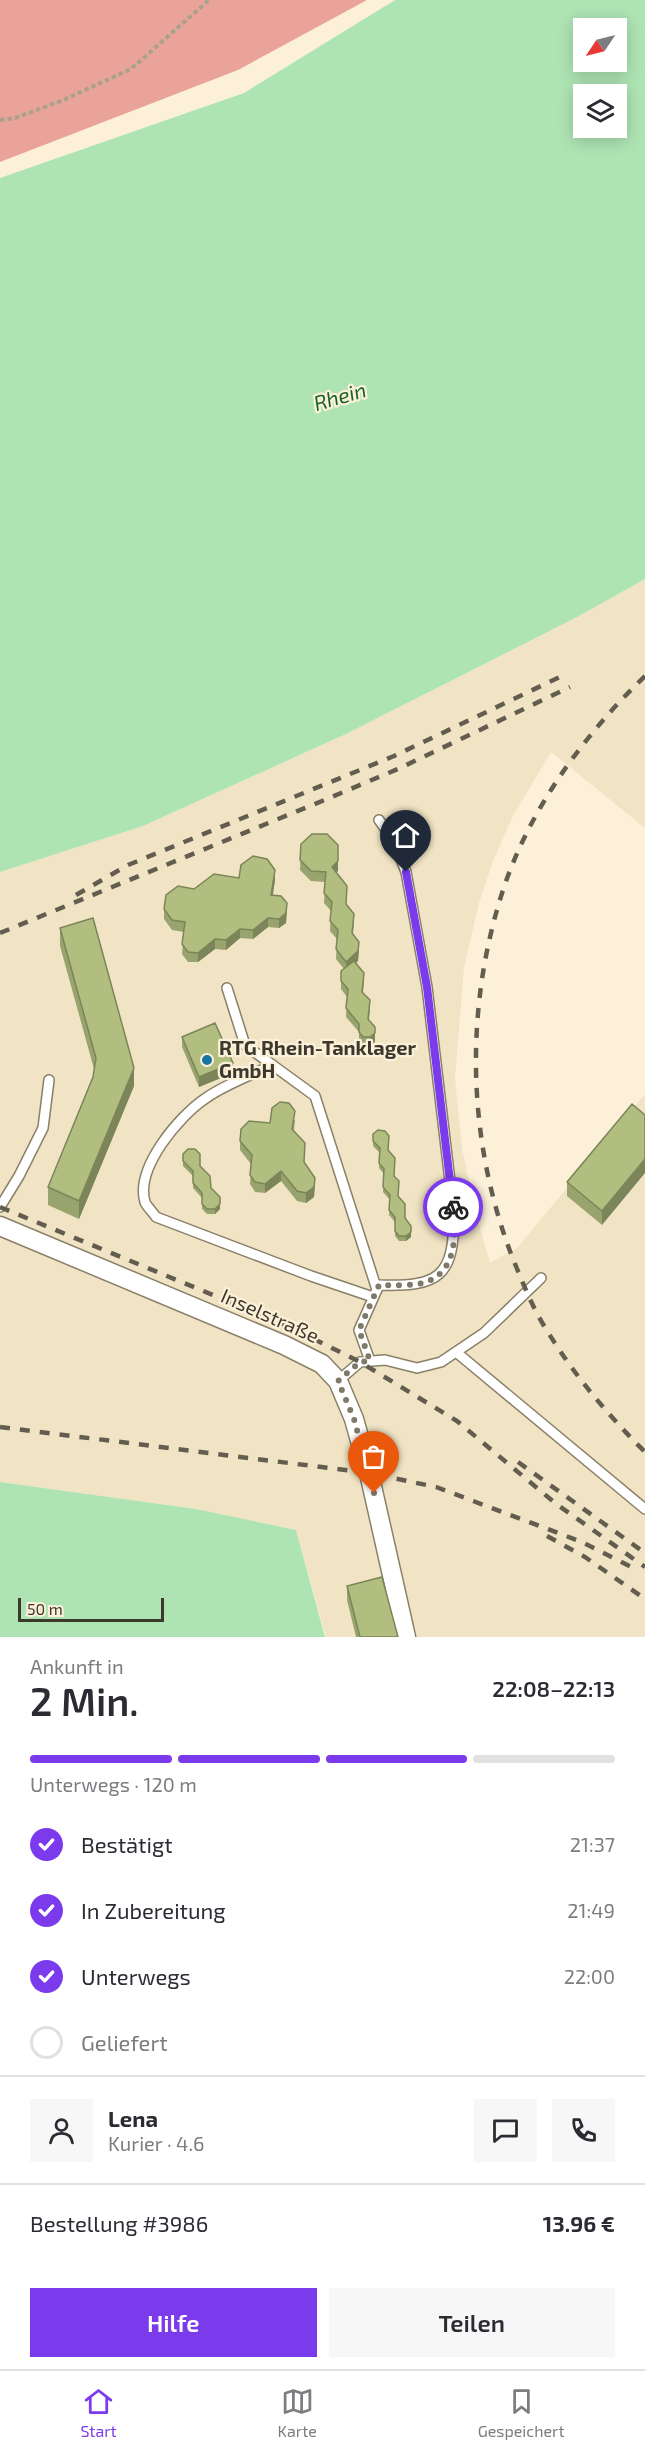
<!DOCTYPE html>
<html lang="de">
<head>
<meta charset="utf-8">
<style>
	:root { --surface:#fff; --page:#f7f7f7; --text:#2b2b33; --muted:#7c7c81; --line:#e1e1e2; --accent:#7c3aed }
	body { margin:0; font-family:"Exo 2",sans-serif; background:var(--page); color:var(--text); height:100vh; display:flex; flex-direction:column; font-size:22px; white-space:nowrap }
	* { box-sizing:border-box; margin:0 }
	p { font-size:20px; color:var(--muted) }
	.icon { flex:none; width:33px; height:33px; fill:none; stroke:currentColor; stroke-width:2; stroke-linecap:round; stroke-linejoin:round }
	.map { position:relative; height:1637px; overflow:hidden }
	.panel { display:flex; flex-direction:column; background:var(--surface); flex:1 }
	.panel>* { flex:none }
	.needle { width:39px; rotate:235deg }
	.fabs { position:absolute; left:573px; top:18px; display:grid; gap:12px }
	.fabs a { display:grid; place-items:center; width:54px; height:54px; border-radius:0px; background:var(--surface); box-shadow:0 3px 15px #0003; font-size:30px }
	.scale { position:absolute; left:18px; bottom:15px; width:146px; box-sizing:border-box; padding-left:6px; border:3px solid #3c382e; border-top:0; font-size:16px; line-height:21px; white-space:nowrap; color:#3c382e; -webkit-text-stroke:4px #fcf1d8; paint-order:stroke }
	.pin { position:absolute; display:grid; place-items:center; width:51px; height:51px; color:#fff; margin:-62px -26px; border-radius:50% 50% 50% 0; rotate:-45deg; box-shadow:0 0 6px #0007 }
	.pin .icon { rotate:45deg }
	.courier { position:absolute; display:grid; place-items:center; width:60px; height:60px; margin:-30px; border:4px solid #7c3aed; border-radius:50%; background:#fff; color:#222; box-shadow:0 2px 8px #0007 }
	.overview em { font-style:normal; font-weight:600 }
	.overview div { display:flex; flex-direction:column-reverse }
	.overview { display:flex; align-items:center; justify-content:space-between; height:102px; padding:0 30px }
	h1 { font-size:39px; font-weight:600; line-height:45px }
	.bar { display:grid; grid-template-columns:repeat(4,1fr); gap:9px 6px; align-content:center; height:72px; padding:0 30px }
	.bar i { height:8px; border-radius:4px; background:var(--line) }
	.bar .active { background:var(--accent) }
	.bar p { grid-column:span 4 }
	.line { display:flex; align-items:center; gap:15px; padding:0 30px; border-top:2px solid var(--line) }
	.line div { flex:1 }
	.round { display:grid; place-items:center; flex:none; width:63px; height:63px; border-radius:0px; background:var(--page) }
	ol { padding:0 30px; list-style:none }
	li { display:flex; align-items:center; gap:18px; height:66px }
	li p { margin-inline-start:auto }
	li .icon { padding:6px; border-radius:50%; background:var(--accent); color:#fff; stroke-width:4 }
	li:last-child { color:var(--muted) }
	li i { width:33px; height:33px; border:3px solid var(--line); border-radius:50% }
	.action { display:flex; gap:12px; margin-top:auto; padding:12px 30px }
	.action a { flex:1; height:69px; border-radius:0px; background:var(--accent); color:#fff; font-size:24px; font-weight:600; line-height:69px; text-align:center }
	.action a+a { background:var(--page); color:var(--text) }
	.menu { display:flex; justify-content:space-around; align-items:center; height:84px; border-top:2px solid var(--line); background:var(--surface); font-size:16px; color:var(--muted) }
	.menu a { display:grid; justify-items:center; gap:3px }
	.menu .active { color:var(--accent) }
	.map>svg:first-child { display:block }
</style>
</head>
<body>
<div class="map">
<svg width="645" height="1637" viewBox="0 0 645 1637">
	<rect width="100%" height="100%" fill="#fcf1d8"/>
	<path fill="#f1e4c4" d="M645,579V828L551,752L513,816L493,861L479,903L464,968L455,1078L462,1148L475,1210L490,1263L517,1248L645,1094V1637H326L296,1530L196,1509L0,1482V872L143,826L346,734L579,616Z"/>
	<path fill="#eaa398" d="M0,0H367L238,70L0,162Z"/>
	<path fill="#aee4b4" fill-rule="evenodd" d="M395,0H645V579L579,616L346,734L143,826L0,872V178L244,93ZM584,28H616V62H584ZM584,94H616V128H584Z
		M0,1482L196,1509L296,1530L325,1637H0Z"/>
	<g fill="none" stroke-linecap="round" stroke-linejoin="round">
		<g stroke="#8a8069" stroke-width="12">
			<path id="lane" d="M227,988L245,1045L315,1096L377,1290
				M273,1065C251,1075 226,1084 206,1098C179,1116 135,1168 145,1202C147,1207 153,1212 156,1217L311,1276L373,1297
				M0,1207L19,1176L43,1128L49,1080
				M456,1352L645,1509
				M370,1361L359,1330L379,1285C439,1287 454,1277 454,1215L427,987L406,872L394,841L379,820
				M338,1381L360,1362L385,1360L417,1368L441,1362L484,1333L541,1278"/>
		</g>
		<g stroke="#8a8069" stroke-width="21">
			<path id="street" d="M0,1226L284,1345L322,1364L338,1381L354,1419L369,1473L406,1637"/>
		</g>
		<path stroke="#a9a18e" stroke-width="4" stroke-dasharray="4.5 3" stroke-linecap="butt" d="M0,120L15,118L61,101L131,69L209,0"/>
		<use href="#lane" stroke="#fff" stroke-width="9"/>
		<use href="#street" stroke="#fff" stroke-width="18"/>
		<path stroke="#635d50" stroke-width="4.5" stroke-dasharray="10 10" stroke-linecap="butt" d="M645,676C584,735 530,808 503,890C464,1010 467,1141 513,1259C523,1283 532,1307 546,1329C574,1375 607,1414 645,1452
			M76,895L128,865L394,756L564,675
			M0,933L327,799L400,768L570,687
			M0,1207L288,1326L360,1362L457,1421L555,1503L645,1567
			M0,1427L369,1473L436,1487L582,1542L637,1570
			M518,1462L645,1553
			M547,1536L585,1557L645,1599"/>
	</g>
	<path fill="#98a36d" d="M301,844L338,845V871L336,872L347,896L346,905L354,924L353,934L359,952L358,961L356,963L364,982L363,993L370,1009L369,1020L375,1042L370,1046H363L359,1041V1032L346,1017L347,997L341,989V971L344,969L336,959L337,939L330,931L331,911L324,903L325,882L311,881L300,870Z
		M239,878L275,880L273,895L287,913L286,923L279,928L268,927L253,939L240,938L226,950L215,949L198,962H188L182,954L184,932L172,930L164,919V909L194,889Z
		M60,928L134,1086L79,1219L48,1205V1187L93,1077L94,1069L60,946Z
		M182,1037L233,1073L199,1087L182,1047Z
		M632,1104L602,1225L567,1196V1182Z
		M295,1120L294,1130L304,1163L315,1187L314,1197L306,1203L297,1201L281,1181L265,1193L255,1192L250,1184L251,1164L240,1150V1141L270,1123Z
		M373,1134L388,1150L398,1197L405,1219L411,1226V1237L406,1241H399L395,1236V1222L389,1215L390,1200L383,1192L384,1174L379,1168L380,1153L373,1146Z
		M183,1154L200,1166L211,1188L220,1197V1209L215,1214H207L202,1209V1198L193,1188V1176L183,1166Z
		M347,1586L398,1637H356L347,1600Z"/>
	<path fill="#7c8559" d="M338,861V871L332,876V867Z
		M275,870V880L271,905V895Z
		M287,903L286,923L279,928V919Z
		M268,918V927L253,939V930Z
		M240,929V938L226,950V940Z
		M215,939V949L198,962V953Z
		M359,942L358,961L346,971V962Z
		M375,1027V1042L370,1046V1037Z
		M233,1063V1073L199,1087V1077Z
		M134,1068V1086L79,1219V1201Z
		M645,1159V1173L602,1225V1211Z
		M281,1171V1181L265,1193V1184Z
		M315,1178L314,1197L306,1203V1193Z
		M220,1204V1209L215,1214V1209Z
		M411,1232V1237L406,1241V1236Z"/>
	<path fill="#b1be7f" stroke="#7c8559" stroke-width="1.5" d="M312,834H327L338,845V861L332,867L347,886L346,904L354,914L352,933L359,942L358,951L346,962L336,949L338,930L330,921L332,902L324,893L326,872L311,871L300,860L301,844Z
		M253,856L267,859L275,870L271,895L281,896L287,903L286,913L279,919L268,918L253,930L240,929L226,940L215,939L198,953L188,952L182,944L185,922L172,920L164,909L166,895L178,886L194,889L214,874L239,878L241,865Z
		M93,918L134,1068L79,1201L48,1187L93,1077L96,1058L60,928Z
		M354,961L364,973L362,992L370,1000L368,1019L375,1027V1033L370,1037H363L359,1032V1024L346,1008L348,989L341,981V971Z
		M215,1023L233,1063L199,1077L182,1037Z
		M280,1102L289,1103L295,1111L292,1129L305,1143L304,1162L315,1178L314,1187L306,1193L297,1191L281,1171L265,1184L255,1182L250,1175L252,1155L240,1141L241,1129L249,1121L270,1123L272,1108Z
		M632,1104L645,1115V1159L602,1211L567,1182Z
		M378,1130L385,1131L389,1136L388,1150L395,1158L394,1176L399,1181L398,1196L405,1204V1218L411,1226V1232L406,1236H399L395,1231V1217L389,1210L390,1195L383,1187L384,1169L379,1163L380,1148L373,1141V1134Z
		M188,1149H195L200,1154V1166L210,1176L211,1188L220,1197V1204L215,1209H207L202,1204V1193L193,1183V1171L183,1161V1154Z
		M382,1577L398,1637H360L347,1586Z"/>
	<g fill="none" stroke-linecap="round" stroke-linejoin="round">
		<path stroke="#7f796a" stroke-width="6" stroke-dasharray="0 10.8" d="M374,1493L354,1419L338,1381L360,1362L370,1361L359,1330L379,1285C393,1285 418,1287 431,1280C457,1267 456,1232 453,1207"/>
		<path stroke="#7c3aed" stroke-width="8" d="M406,872L427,987L453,1207"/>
	</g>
	<circle fill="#1875a3" stroke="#fcf1d8" stroke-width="2" cx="207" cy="1060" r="6"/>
	<g text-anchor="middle" stroke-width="4.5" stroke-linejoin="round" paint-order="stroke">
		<g font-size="20" font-weight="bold" fill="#3c382e" stroke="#fcf1d8" text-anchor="start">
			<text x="219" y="1055">RTG Rhein-Tanklager<tspan x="219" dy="23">GmbH</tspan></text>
		</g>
		<g font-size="20" fill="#3c382e" stroke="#fcf1d8">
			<text transform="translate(270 1316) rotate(24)" y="7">Inselstraße</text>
		</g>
		<g font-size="21" font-style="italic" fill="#16642a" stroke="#fcf1d8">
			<text transform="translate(340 397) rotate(-16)" y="7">Rhein</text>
		</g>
	</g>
</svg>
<div class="fabs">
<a><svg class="needle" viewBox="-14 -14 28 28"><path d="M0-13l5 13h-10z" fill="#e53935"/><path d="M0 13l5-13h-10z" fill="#7c7c81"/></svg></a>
<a><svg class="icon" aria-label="layers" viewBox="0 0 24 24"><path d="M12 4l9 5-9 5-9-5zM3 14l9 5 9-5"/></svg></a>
</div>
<div class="scale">50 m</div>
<div class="pin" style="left:374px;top:1493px;background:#ea580c"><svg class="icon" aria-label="bag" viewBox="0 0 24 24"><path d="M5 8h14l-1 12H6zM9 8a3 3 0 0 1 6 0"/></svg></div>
<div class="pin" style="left:406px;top:872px;background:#1f2937"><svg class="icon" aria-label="home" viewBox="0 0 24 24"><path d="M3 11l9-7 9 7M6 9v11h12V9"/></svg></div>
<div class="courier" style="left:453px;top:1207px"><svg class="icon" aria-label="bike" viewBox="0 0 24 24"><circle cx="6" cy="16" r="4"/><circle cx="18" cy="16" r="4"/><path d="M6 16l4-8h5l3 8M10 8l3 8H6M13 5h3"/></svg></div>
</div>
<section class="panel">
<div class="overview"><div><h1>2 Min.</h1><p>Ankunft in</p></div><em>22:08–22:13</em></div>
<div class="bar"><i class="active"></i><i class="active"></i><i class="active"></i><i></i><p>Unterwegs · 120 m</p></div>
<ol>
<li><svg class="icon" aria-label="check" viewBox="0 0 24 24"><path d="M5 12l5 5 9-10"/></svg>Bestätigt<p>21:37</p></li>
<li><svg class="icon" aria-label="check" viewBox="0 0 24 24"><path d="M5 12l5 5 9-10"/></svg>In Zubereitung<p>21:49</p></li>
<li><svg class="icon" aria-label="check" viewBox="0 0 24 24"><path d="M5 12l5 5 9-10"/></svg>Unterwegs<p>22:00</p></li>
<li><i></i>Geliefert</li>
</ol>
<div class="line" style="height:108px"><a class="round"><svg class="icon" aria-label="person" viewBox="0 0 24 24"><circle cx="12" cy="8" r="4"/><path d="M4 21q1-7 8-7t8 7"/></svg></a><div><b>Lena</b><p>Kurier · 4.6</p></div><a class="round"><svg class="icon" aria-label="chat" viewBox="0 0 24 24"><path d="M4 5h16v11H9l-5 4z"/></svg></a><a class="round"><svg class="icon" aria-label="phone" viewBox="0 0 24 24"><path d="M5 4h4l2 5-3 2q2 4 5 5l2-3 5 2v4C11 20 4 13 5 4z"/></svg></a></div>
<div class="line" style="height:78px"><div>Bestellung #3986</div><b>13.96 €</b></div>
<div class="action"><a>Hilfe</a><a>Teilen</a></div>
</section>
<nav class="menu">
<a class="active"><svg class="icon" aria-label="home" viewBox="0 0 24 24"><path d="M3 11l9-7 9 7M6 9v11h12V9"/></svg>Start</a>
<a><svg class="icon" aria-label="map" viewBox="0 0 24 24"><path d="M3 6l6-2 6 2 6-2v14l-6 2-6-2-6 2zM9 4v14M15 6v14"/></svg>Karte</a>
<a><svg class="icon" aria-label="saved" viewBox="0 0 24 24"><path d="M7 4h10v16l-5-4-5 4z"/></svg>Gespeichert</a>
</nav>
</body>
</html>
